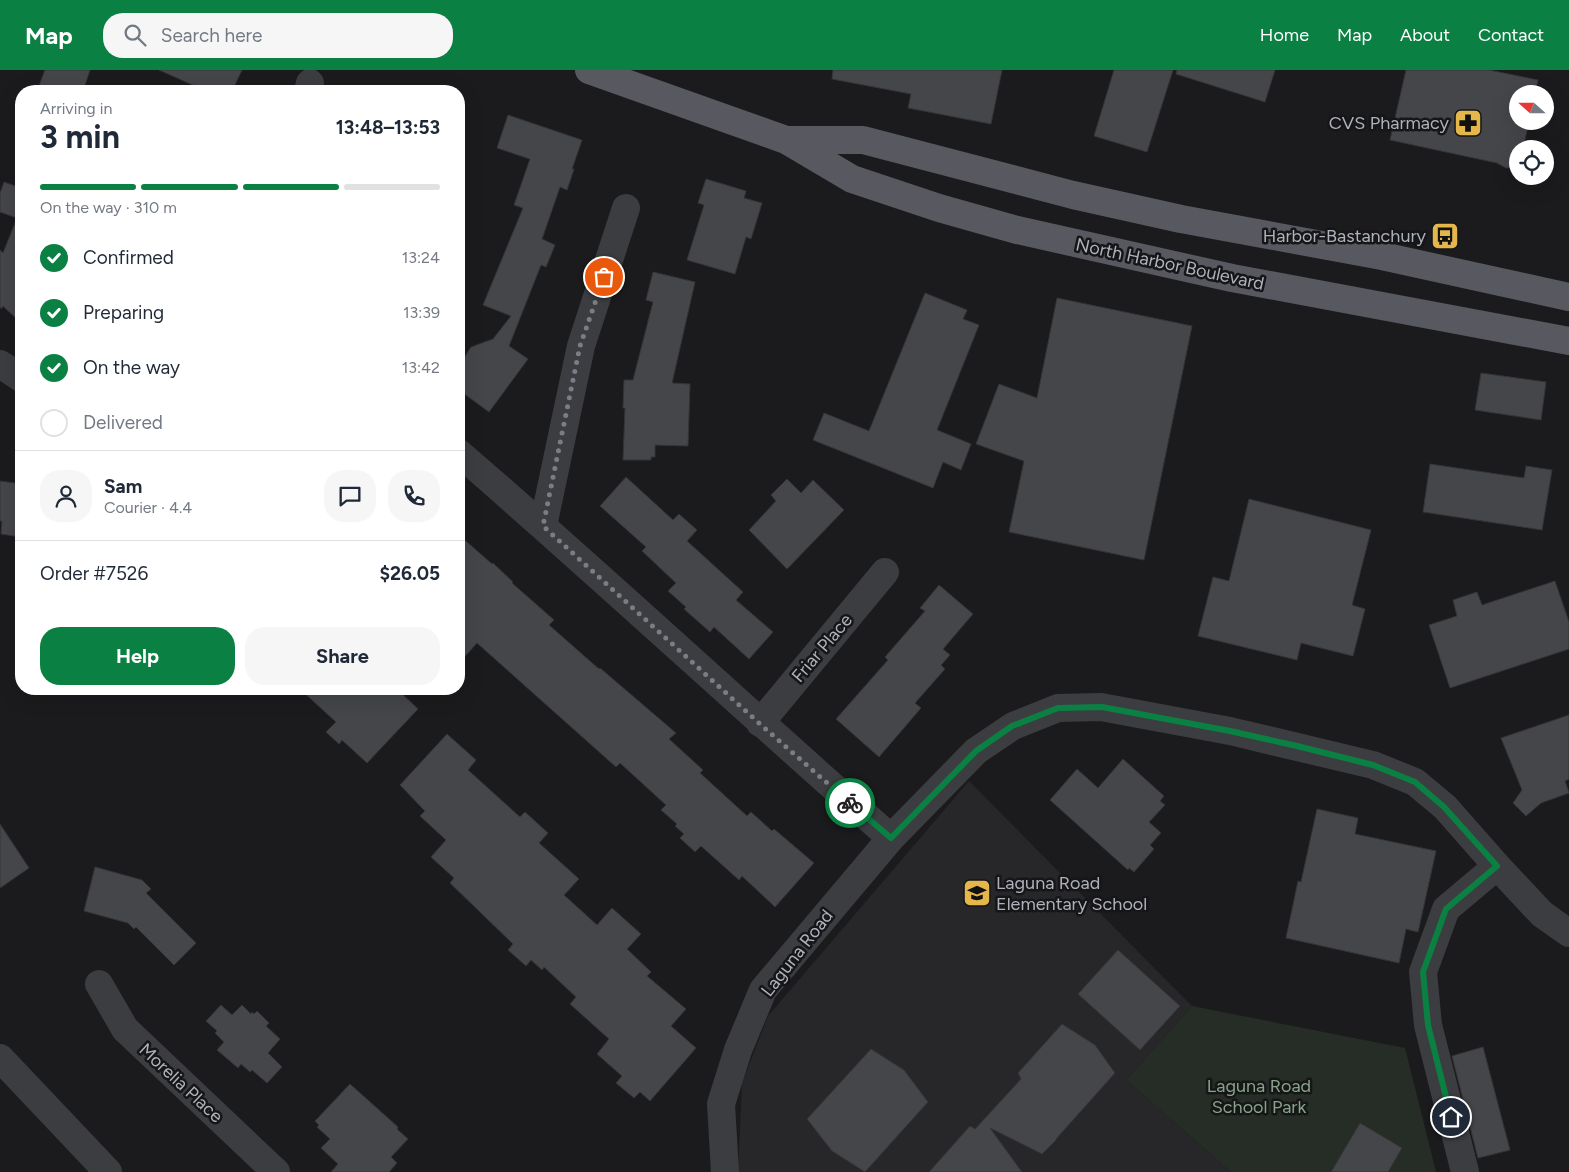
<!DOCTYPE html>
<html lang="en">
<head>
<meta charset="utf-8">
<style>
	:root { --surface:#fff; --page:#f6f6f7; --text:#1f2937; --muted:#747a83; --line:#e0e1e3; --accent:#0b8043 }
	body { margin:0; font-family:Figtree,sans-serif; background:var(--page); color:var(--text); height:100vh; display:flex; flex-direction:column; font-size:19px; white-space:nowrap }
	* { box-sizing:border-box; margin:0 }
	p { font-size:16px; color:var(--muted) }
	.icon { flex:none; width:28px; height:28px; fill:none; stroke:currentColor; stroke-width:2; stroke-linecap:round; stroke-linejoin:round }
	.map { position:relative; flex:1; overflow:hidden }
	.details { position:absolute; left:15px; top:15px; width:450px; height:610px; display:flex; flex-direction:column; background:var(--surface); border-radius:20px; box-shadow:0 5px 20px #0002 }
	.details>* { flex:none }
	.needle { width:32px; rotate:291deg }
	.controls { position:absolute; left:1509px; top:15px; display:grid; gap:10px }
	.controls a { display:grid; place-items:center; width:45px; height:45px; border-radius:50%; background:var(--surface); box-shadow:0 5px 20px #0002; font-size:25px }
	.pin { position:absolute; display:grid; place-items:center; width:42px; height:42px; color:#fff; margin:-21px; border:2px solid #fff; border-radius:50%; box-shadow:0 1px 5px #0007 }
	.courier { position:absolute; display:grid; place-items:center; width:50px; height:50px; margin:-25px; border:4px solid #0b8043; border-radius:50%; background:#fff; color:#222; box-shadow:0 1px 6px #0007 }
	.summary em { font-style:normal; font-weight:700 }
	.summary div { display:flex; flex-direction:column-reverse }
	.summary { display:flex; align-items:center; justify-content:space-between; height:85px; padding:0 25px }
	h1 { font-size:32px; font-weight:700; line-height:38px }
	.bar { display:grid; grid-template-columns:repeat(4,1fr); gap:8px 5px; align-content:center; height:60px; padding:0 25px }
	.bar i { height:6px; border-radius:4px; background:var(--line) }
	.bar .on { background:var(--accent) }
	.bar p { grid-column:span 4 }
	.line { display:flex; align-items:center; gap:12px; padding:0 25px; border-top:1px solid var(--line) }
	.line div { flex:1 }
	.round { display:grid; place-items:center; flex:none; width:52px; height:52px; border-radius:20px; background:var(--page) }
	ol { padding:0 25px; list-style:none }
	li { display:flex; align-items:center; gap:15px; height:55px }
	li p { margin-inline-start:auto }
	li .icon { padding:5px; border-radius:50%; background:var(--accent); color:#fff; stroke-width:4 }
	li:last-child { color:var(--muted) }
	li i { width:28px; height:28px; border:2px solid var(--line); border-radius:50% }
	.action { display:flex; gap:10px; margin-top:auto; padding:10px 25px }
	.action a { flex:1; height:58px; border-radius:20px; background:var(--accent); color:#fff; font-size:20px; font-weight:700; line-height:58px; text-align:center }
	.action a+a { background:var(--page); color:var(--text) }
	header { display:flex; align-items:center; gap:30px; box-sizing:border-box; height:70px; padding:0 25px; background:var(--accent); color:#fff }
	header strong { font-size:24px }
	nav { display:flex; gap:28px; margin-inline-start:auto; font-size:18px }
	.search { width:350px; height:45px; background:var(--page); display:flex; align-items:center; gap:12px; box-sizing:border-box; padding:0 18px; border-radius:20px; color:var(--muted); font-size:19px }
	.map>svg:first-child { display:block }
</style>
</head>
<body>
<header>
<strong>Map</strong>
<div class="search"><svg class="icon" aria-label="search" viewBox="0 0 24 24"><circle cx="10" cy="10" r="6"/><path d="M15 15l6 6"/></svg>Search here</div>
<nav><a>Home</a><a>Map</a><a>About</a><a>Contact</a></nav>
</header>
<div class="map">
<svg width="1569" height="1102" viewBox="0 0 1569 1102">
	<rect width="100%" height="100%" fill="#1b1b1d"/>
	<path fill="#27272a" d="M969,711L1192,936L1126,1010L1231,1102H738L742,1013L768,946Z"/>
	<path fill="#252d26" d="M1192,936L1405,978L1436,1102H1231L1126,1010Z"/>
	<path fill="#45464a" stroke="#353538" d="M45,0H90L83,21H37Z
		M159,0H242L232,21H206Z
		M833,0H1002L991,54L908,38L911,24L832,9Z
		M1114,0H1173L1147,82L1094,66Z
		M1177,0H1275L1265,32L1176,4Z
		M1406,0H1489L1538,10L1535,24H1518V51H1529L1523,79H1518V97L1506,98L1497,93L1390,70Z
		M508,45L582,70L572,99H574L567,120L560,117L542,169L555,175L546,197L541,195L509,276L528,289L489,342L459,320V296L471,277L493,269L511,246L483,235L523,138L514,135L530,89L497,78Z
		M706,109L746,121L744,128L762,133L751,169L746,167L735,204L687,190L704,135L698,133Z
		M4,112L21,118V186L17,197L21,200V253L3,236L2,238H0V180L3,183L17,148L0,142V123Z
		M653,202L695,212L672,313L690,314L688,376L655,375V387H651V390H623L625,338H623L624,310H633L653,232L646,230Z
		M925,223L967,240L963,249L979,255L937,360L971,374L961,400L943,392L933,418L813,370L824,343L869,361Z
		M1057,228L1192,256L1144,490L1009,462L1024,391L976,374L999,314L1037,328Z
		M1481,303L1546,312L1541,350L1475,340Z
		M1430,394L1524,408L1526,396L1552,400L1542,460L1423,442Z
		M626,407L673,450L679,444L697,460L687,471L743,522L736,530L773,562L749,589L714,557L710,562L684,539L686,537L668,521L676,513L642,481L646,477L600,436Z
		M787,409L801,423L813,410L844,440L787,499L749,460L776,431L771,425Z
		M0,411L21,414V467L1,464L2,451H0Z
		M1249,429L1371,460L1352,535L1365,539L1353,586L1301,573L1297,590L1198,566L1213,507L1229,511Z
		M459,465L492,494L493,493L513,512L512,513L554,550L549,555L599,599L600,598L676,663L669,669L703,700L700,703L747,746L751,742L772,761L774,759L814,793L775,837L742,806L739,810L701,776L695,782L680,768L684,764L675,756L677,754L661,740L666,735L620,693L616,697L477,573L459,593Z
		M1555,511L1569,552V579L1450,618L1429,555L1457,546L1453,530L1477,522L1482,535Z
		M939,515L973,544L943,579L950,585L941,595L945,599L915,633L921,638L879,687L836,649L888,590L885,587L925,541L920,538Z
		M300,619H397L418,639L367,693L342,670L339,674L326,662L336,652Z
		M1569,645V709L1565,711L1569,723L1541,733L1526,746L1513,733L1522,720L1501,668Z
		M447,664L476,690L468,700L520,747L525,742L548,763L539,773L579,809L564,825L597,855L612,838L641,864L627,879L651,902L647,906L686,939L671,956L696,978L650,1031L640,1022L634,1028L616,1013L622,1006L597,984L609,969L570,934L576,927L544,897L542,900L531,890L526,896L508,880L513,874L450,813L454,808L431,787L446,770L420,746L425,741L400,715Z
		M1123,689L1164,726L1160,731L1165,735L1149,752L1161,763L1150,775L1154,779L1134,802L1129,798L1128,800L1050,730L1077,699L1098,718Z
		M1317,739L1358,748L1355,764L1436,781L1418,862L1406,859L1399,893L1286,868L1298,811L1301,812Z
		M0,754L29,798L0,818Z
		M95,797L142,810L151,819L146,823L196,873L174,895L136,857L134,859L128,853L84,841Z
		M1118,880L1180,936L1140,980L1078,924Z
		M221,935L232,945L242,935L251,944L252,942L254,944L257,941L269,953L266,956L280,969L268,983L282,997L267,1013L252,1000L250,1002L241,994L238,998L217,980L224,972L215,963L217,961L206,951Z
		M1062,954L1095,975L1115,1003L1056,1069V1070L1042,1084L990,1058L1022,1102H929L970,1056L975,1059L1021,1009L1018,1003Z
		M1483,977L1510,1080L1478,1088L1452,986Z
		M871,979L904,1000L928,1032L865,1102L832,1081L807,1049Z
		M350,1014L398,1057L397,1059L408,1069L391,1087L397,1093L389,1102H331L338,1094L321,1078L330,1069L317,1057L319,1055L315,1051Z
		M1360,1053L1402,1078L1388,1102H1331Z"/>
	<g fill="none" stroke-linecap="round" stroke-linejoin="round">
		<path stroke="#3c3d41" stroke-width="28" d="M308,21L310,13
			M0,294L21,308
			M459,383C605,509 746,641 891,768
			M543,456L581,276L626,138
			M760,653L885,502
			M99,914L125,959L276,1102
			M0,988L108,1102
			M725,1102L721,1034L738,980L763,920L891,768L976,681L1013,656L1058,638L1101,637L1230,661L1373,695L1415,712L1445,737L1497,796L1542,844L1569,863
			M1465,1102L1428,955L1423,902L1446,839L1497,796"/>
		<path stroke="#585960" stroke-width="28" d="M589,0L786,70L852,109L939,138L1017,160L1232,208L1569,271
			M788,70H863L1073,125L1181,149L1382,186L1569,227"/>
	</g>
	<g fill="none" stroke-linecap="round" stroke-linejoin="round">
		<path stroke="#7b7d84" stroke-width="5" stroke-dasharray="0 9" d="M604,207L580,276L543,456L760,654L850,733"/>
		<path stroke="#0b8043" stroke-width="6" d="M850,733L891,768L976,681L1012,656L1058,638L1102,637L1230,661L1297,676L1373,695L1415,712L1444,737L1497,796L1446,839L1423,902L1428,955L1451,1047"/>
	</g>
	<defs>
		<g id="pharmacy-square" transform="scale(1.4375)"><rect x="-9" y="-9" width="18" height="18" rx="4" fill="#e5b74a" stroke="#161618"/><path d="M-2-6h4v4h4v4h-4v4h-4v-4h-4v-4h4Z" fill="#111"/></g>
		<g id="bus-square" transform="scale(1.4375)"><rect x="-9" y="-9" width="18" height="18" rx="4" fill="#e5b74a" stroke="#161618"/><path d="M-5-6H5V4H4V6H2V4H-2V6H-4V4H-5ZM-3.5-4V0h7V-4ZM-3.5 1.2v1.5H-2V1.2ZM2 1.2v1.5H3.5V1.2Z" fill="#111"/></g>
		<g id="school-square" transform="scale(1.4375)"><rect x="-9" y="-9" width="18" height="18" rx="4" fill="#e5b74a" stroke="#161618"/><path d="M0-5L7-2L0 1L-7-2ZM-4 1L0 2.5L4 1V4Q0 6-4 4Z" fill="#111"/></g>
	</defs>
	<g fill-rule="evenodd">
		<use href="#pharmacy-square" x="1468" y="53"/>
		<use href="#bus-square" x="1445" y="166"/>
		<use href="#school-square" x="977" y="823"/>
	</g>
	<g text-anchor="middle" stroke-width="5" stroke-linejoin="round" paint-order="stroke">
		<g font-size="18" fill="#aeb2bb" stroke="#161618" text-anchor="end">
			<text x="1449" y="59">CVS Pharmacy</text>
			<text x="1426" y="172">Harbor-Bastanchury</text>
			<text x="996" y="819" text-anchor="start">Laguna Road<tspan x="996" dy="21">Elementary School</tspan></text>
		</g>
		<g font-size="18" fill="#aeb2bb" stroke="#161618">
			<text transform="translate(1170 194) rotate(12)" y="6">North Harbor Boulevard</text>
			<text transform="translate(822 578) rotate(-50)" y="6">Friar Place</text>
			<text transform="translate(797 883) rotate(-52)" y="6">Laguna Road</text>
			<text transform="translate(181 1013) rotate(43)" y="6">Morelia Place</text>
		</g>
		<g font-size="18" fill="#87a48a" stroke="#161618">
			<text x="1259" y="1022">Laguna Road<tspan x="1259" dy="21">School Park</tspan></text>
		</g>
	</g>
</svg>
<div class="controls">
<a><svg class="needle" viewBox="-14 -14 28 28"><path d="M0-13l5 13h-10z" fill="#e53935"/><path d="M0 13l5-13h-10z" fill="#747a83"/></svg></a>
<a><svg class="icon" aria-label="locate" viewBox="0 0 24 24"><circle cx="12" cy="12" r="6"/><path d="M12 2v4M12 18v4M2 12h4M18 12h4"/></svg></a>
</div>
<div class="pin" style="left:604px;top:207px;background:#ea580c"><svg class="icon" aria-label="bag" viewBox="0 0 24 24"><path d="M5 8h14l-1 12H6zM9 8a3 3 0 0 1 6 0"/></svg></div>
<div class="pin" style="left:1451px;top:1047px;background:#1f2937"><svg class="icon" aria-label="home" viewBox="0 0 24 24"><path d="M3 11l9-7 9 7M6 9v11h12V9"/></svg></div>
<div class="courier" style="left:850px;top:733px"><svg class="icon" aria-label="bike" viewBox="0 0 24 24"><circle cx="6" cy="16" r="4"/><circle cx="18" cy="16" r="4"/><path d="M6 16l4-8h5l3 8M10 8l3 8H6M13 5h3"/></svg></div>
<section class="details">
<div class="summary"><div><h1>3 min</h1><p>Arriving in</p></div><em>13:48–13:53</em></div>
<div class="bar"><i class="on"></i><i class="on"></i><i class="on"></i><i></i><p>On the way · 310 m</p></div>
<ol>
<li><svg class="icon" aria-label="check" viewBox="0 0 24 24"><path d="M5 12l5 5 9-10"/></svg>Confirmed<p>13:24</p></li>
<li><svg class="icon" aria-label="check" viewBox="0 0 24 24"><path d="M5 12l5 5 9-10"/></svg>Preparing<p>13:39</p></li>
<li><svg class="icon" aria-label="check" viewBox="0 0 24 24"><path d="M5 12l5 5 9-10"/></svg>On the way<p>13:42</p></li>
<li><i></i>Delivered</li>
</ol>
<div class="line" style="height:90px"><a class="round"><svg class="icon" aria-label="person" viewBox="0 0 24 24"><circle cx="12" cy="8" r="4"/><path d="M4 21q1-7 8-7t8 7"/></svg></a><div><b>Sam</b><p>Courier · 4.4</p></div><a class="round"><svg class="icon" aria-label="chat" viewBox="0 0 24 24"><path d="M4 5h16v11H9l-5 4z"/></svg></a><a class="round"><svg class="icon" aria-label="phone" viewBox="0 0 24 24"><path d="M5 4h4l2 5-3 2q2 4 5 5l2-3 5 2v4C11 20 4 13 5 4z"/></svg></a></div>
<div class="line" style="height:65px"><div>Order #7526</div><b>$26.05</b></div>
<div class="action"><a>Help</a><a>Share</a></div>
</section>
</div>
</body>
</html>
